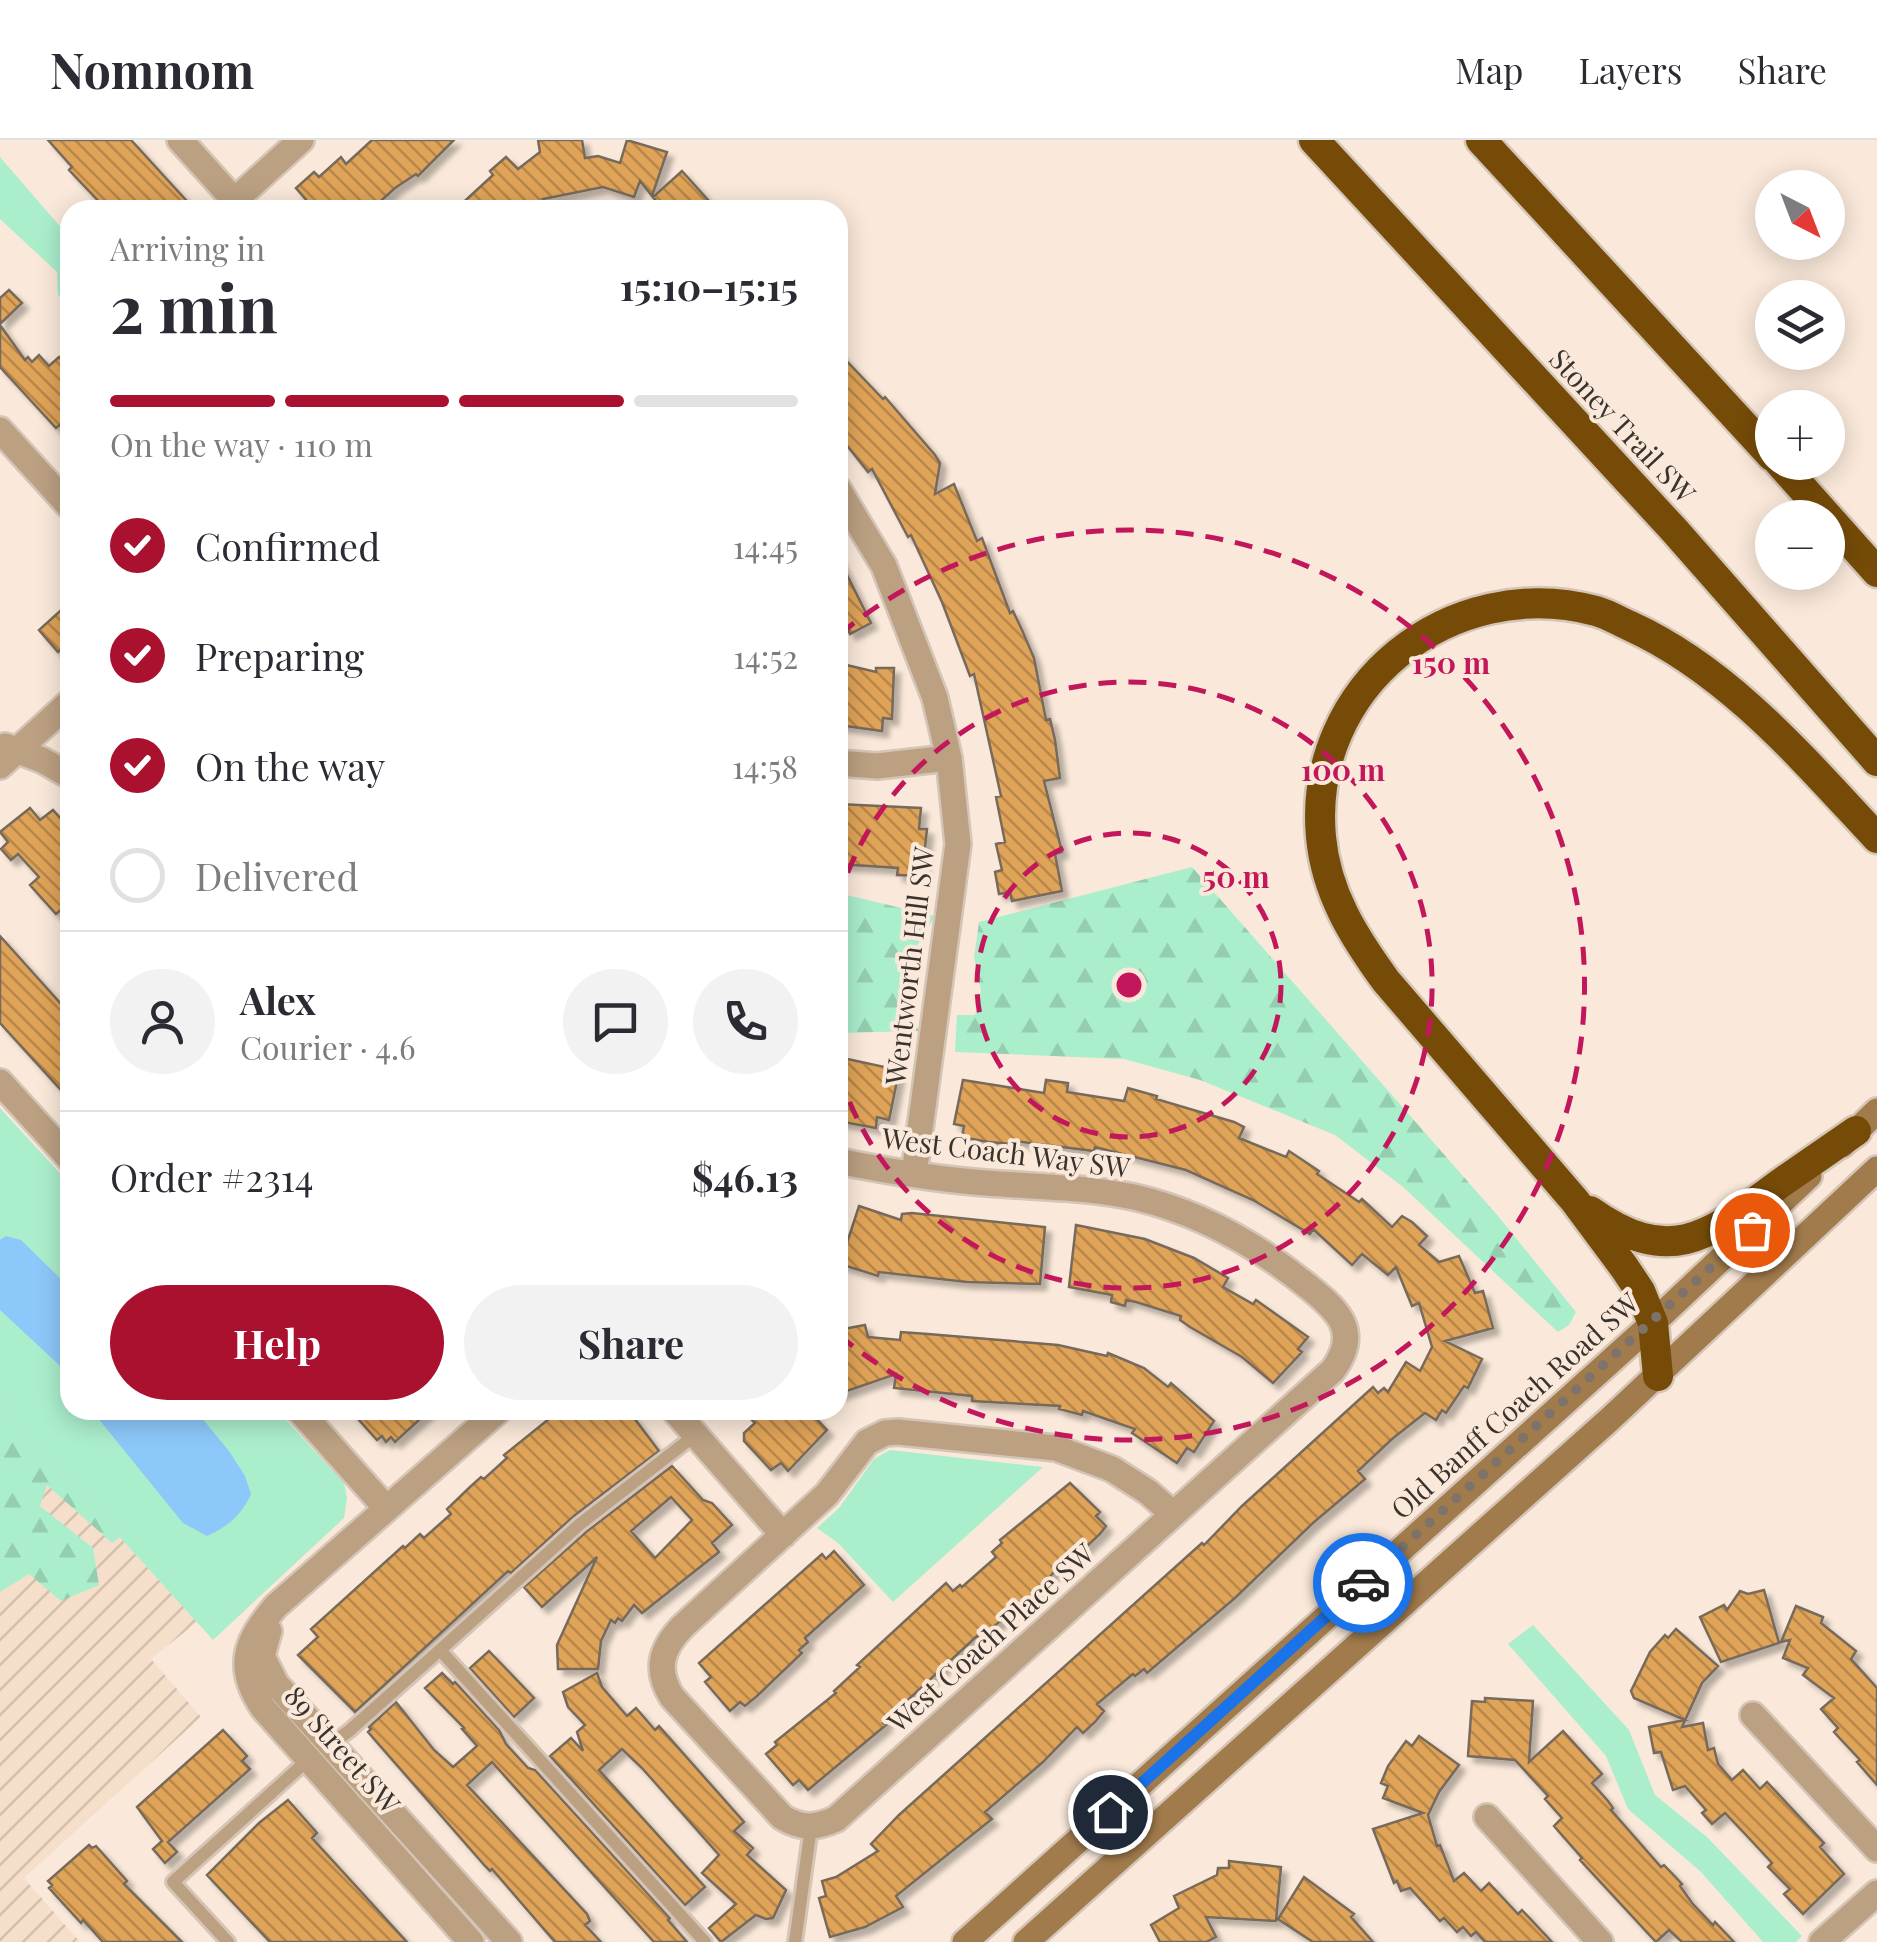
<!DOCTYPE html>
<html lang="en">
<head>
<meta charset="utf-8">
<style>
	:root { --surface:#fff; --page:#f2f2f3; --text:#2b2b33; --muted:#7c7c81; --line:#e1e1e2; --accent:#a9112e }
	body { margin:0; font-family:"Playfair Display",serif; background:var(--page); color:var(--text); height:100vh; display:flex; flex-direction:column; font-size:38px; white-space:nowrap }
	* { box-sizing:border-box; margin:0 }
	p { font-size:32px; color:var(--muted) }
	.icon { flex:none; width:55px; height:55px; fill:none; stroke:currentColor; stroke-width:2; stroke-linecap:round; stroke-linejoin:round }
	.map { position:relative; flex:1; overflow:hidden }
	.details { position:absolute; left:60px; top:60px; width:788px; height:1220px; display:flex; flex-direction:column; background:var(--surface); border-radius:30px; box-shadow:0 5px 25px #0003 }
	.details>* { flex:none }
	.needle { width:65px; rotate:138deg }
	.buttons { position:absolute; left:1755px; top:30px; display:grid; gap:20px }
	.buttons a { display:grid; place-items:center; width:90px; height:90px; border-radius:50%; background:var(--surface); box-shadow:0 5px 25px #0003; font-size:50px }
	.pin { position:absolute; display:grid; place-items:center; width:85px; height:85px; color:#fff; margin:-42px; border:5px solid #fff; border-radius:50%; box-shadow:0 2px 10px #0007 }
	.courier { position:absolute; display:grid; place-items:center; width:100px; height:100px; margin:-50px; border:8px solid #1a73e8; border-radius:50%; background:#fff; color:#222; box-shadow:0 2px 12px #0007 }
	.overview em { font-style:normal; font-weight:700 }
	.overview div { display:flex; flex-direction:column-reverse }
	.overview { display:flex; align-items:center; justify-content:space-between; height:170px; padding:0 50px }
	h1 { font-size:65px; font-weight:700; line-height:75px }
	.bar { display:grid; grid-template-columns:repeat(4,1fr); gap:15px 10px; align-content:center; height:120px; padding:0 50px }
	.bar i { height:12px; border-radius:8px; background:var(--line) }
	.bar .on { background:var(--accent) }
	.bar p { grid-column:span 4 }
	.line { display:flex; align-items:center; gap:25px; padding:0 50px; border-top:2px solid var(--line) }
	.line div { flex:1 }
	.round { display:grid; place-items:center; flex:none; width:105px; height:105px; border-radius:52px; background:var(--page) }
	ol { padding:0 50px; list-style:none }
	li { display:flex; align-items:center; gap:30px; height:110px }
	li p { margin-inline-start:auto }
	li .icon { padding:10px; border-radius:50%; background:var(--accent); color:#fff; stroke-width:4 }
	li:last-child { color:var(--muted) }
	li i { width:55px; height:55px; border:5px solid var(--line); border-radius:50% }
	.button { display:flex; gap:20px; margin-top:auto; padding:20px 50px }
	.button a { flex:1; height:115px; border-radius:60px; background:var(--accent); color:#fff; font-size:40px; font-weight:700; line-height:115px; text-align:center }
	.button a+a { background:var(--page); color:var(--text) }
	header { display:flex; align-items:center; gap:60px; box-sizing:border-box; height:140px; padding:0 50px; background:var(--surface); border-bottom:2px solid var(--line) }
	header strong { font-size:48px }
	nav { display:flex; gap:55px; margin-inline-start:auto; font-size:35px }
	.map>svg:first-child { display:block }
</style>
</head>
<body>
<header>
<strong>Nomnom</strong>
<nav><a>Map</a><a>Layers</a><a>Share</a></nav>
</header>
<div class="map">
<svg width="1877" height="1802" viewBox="0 0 1877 1802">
	<defs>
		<pattern id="industrial-furrows" width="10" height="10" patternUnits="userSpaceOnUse" patternTransform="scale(2.5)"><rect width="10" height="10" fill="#f6dfca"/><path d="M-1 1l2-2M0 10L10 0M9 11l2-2" fill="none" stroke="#d4c0ae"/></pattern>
		<pattern id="forest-firs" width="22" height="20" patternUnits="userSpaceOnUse" patternTransform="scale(2.5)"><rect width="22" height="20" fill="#abeecc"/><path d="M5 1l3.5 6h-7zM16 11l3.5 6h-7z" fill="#94cdb0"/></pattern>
		<pattern id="building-back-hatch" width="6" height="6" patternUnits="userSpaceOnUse" patternTransform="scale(2.5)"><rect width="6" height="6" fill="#e0a458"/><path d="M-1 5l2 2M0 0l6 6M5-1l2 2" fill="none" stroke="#b78649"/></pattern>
		<filter id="shadow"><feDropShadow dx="6" dy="6" stdDeviation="2.5" flood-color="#0004"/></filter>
	</defs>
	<rect width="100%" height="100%" fill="#fae9da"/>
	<path fill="url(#industrial-furrows)" d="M0,1265L197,1482L151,1519L201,1577L24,1738L80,1802H0Z"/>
	<path fill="url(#forest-firs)" d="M1192,727L1498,1076L1576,1172L1569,1185L1558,1192L1403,1047L1335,995L1200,940L1124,919L955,912L957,875H975L981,851L974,817L979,782Z
		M838,753L935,776L914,811L906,865L919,891L838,893Z
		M0,1265L120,1397L112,1403L47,1345L40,1366L93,1408L99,1445L61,1461L29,1434L0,1452Z"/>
	<path fill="#abeecc" d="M0,17L70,98V168L58,155L57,132L0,79Z
		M0,968L70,1044V1270H277L344,1343L347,1358L344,1378L213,1500L0,1265Z
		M890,1310L1043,1327L893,1462L838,1403L817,1388L839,1368L874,1319Z
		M1533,1485L1629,1590L1655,1655L1707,1697L1802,1796L1796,1802H1763L1701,1732L1628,1669L1606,1616L1508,1504Z"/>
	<path fill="#8dc8fa" d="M6,1096L21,1100L70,1148V1235L0,1170V1100Z
		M97,1270H195L229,1311L245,1336L251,1354C242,1375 227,1387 207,1396L183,1383L97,1277Z"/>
	<path fill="url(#building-back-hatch)" stroke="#776a5b" stroke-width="2.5" fill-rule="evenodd" filter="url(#shadow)" d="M48,0H131L195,70H107L69,30L72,27Z
		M372,0H454L418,36L416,34L395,48L371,70H315L296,48L314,32L319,37L341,17L346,24Z
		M538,0H582L585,18L598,16L620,23L627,0L667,12L652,56L640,41L634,57L603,47L543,59L553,70H455L493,35L490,31L506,17L518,29L540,12Z
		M682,31L708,60L697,70H664L653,57Z
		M9,150L22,163L0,184V158Z
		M0,185L25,220L28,217L32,222L39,215L49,226L59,217L70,229V276L56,288L0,227Z
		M838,212L883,259L885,257L935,315L940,323L935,354L954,344L977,401L982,398L1010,473L1013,471L1022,490L1034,518L1046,580L1050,579L1055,600L1060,638L1044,641L1062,712L1055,714L1062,751L1012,761L1010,752L999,754L995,732L1002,730L996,704L1005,702L996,657L1001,656L974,534L970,536L942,462L911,395L908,397L872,329L868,332L838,294Z
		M838,417L871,483L850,494L838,469Z
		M70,462V502L58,512L39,490Z
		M838,523L876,532V528H894L892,579L883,578L882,591L838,585Z
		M838,664L921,668L919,689H927L922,736L897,735L898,728L838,724Z
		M30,668L40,680L53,670L70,689V762L56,774L30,745L39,737L18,714L11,720L1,709L8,702L0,692Z
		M0,796L70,874V960L0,883Z
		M838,917L894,929L898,936L889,980L877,977L876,988L838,981Z
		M963,940L1044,953L1046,940L1068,943L1067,952L1124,961L1128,948L1157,956L1156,959L1234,982L1244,987L1239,998L1286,1017L1289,1011L1319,1031L1317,1034L1359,1062L1362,1059L1392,1087L1402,1076L1412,1082L1427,1096L1419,1105L1439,1122L1459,1116L1475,1153L1483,1151L1493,1188L1445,1201L1482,1219L1468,1248L1464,1246L1446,1273L1442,1270L1436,1280L1425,1273L1392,1299L1358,1331L1365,1339L1313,1383L1235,1458L1147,1533L1144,1529L1135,1536L1133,1534L1097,1564L1104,1571L1095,1582L1083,1593L1077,1587L1043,1622L985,1672L992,1679L896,1756L903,1767L865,1787L830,1797L819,1758L826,1756L822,1741L836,1737L878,1711L871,1704L899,1675L1202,1403L1204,1405L1242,1366L1373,1247L1378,1253L1384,1248L1388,1252L1406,1222L1420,1231L1432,1207L1419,1163L1412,1166L1396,1127L1388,1135L1362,1114L1352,1125L1313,1089L1310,1094L1253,1060L1186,1030L1095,1007L1094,1011L1015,1001L1014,1004L988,1002L962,997L964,986L954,984Z
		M859,1066L901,1080L902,1074L912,1073L1045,1087L1040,1144L967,1142L879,1132L878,1136L840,1124Z
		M1076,1085L1145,1099L1194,1118L1228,1138L1223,1147L1253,1164L1256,1160L1308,1197L1298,1209L1302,1212L1273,1243L1242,1217L1190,1187L1180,1180L1181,1176L1136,1162L1126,1160L1125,1166L1111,1162L1112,1155L1069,1147Z
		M865,1185L868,1197L900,1200L901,1192L928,1194L1058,1205L1107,1216L1108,1213L1144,1228L1168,1247L1171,1243L1214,1281L1194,1312L1187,1308L1177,1323L1132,1293L1135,1289L1083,1271L1082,1275L1059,1269L1060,1266L972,1261V1256L894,1248L896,1234L838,1254V1190Z
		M350,1270H430L395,1302L391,1297L386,1302L382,1296L377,1300Z
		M560,1270H628L659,1311L574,1376L511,1433L508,1431L355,1572L298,1515L318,1497L311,1489L403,1406L405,1408L420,1394L424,1398L451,1374L447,1369L470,1347L481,1337L484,1339L507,1318L504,1315Z
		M759,1270H808L827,1290L788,1331L781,1323L771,1330L744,1301V1293L755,1283L750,1278Z
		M672,1326L703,1360L712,1363L732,1385L712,1403L719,1412L642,1473L634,1465L622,1481L618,1478L615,1483L611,1480L601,1501L598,1529H558L557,1505L597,1417L542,1467L524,1447L586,1392ZM671,1357L692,1380L655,1418L631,1391Z
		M1070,1343L1100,1372L1096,1376L1106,1386L1100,1394L1085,1408L1081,1404L1036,1451L979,1499L977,1496L883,1583L886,1585L808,1650L799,1640L793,1645L766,1614L777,1605L775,1602L836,1553L834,1551L860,1527L857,1525L946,1443L953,1451L960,1445L962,1447L996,1417L992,1412L1002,1403L1000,1400Z
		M834,1411L864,1445L805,1498L808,1502L799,1510L802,1513L757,1556L745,1566L740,1562L730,1571L705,1542L711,1537L699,1523L822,1414L826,1419Z
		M1764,1450L1779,1503L1721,1522L1700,1477L1724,1465L1727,1470L1740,1451L1748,1454Z
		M1796,1466L1823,1477L1821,1483L1856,1511L1851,1519L1877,1548V1645L1857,1622L1860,1620L1834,1592L1838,1588L1821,1569L1834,1558L1803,1535L1808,1528L1783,1518L1790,1500L1781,1502Z
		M1676,1489L1718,1526L1702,1543L1682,1587L1703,1583L1708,1610L1714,1608L1718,1624L1732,1640L1743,1630L1760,1649L1767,1642L1824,1703L1820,1707L1844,1734L1803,1774L1784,1754L1790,1749L1768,1727L1772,1723L1746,1695L1725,1673L1712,1684L1702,1673L1706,1670L1685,1646L1673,1650L1661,1612L1654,1613L1649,1587L1685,1580L1634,1558L1631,1551L1650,1512L1665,1495L1668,1498Z
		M489,1511L534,1558L514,1577L470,1528Z
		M442,1533L453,1544L455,1542L499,1590L506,1604L528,1628L535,1630L670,1778L668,1780L687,1802H654L492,1622L467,1645L587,1774L590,1781L585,1785L601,1802H555L492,1729L490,1731L485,1726L368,1592L371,1589L369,1587L396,1562L434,1610L453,1627L477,1606L462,1589L464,1588L425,1548Z
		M597,1533L602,1547L627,1576L636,1568L655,1590L659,1586L744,1682L734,1691L753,1708L747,1715L786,1750L773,1778L766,1779L756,1775L721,1802L709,1788L736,1764L702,1733L719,1715L642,1628L622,1609L599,1630L705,1747L685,1765L550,1616L571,1598L583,1611L577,1592L585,1585L568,1567L563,1552Z
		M1485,1558L1533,1561L1529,1622L1563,1591L1602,1634L1592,1643L1608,1661L1613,1668L1611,1670L1661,1727L1664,1725L1682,1744L1680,1746L1692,1763L1713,1785L1715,1782L1734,1802H1682L1669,1790L1656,1802L1580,1720L1582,1718L1554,1686L1562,1678L1545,1659L1548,1656L1515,1620L1468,1616L1472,1561L1485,1562Z
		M223,1590L247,1616L242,1621L250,1629L168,1702L177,1712L165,1723L153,1709L162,1701L137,1667Z
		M1419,1596L1459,1625L1439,1652L1428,1675L1437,1706L1440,1705L1454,1741L1464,1733L1481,1751L1489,1743L1518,1774L1522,1770L1552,1802H1485L1476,1792L1471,1796L1463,1787L1457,1792L1444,1778L1440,1781L1410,1748L1401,1751L1397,1741L1394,1743L1373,1689L1423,1673L1383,1658L1388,1646L1381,1643L1388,1626L1406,1601L1412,1606Z
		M288,1660L317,1693L312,1698L407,1802H270L207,1735L259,1683Z
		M89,1705L92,1708L96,1706L127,1741L124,1744L182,1802H103L83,1780L81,1783L49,1748L52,1745L48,1741Z
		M1229,1721L1281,1727L1276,1781L1206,1777L1216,1797L1206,1802H1160L1151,1785L1179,1768L1174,1756L1217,1735L1218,1728H1229Z
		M1304,1737L1354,1774L1351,1777L1373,1802H1313L1278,1779Z"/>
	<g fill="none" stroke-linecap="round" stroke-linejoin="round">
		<g stroke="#d4c5b7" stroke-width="18">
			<path id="lane" d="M694,1296L580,1384L440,1510L705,1802
				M328,1606L349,1591L440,1510
				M228,1802L173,1742L311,1617
				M795,1802L811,1687"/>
		</g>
		<g stroke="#d4c5b7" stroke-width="30">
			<path id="street" d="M180,0L243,70
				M234,61L301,0
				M0,290L70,367
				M838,349L884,426L935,558L949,618L958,704L914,1034
				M5,606L42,620L70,636
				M838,623L877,626L949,618
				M0,626L70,562
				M0,942L70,1019
				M838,1021C882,1030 929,1038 974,1042C1027,1047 1082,1046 1134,1057C1199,1072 1259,1106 1310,1148C1340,1172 1360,1193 1333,1230L836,1679C816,1688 801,1689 782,1677L672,1557C655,1530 661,1509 682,1487L827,1354L867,1302L885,1293L898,1292L1056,1308L1112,1329L1148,1352L1173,1374
				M299,1270L386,1368
				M674,1270L783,1395
				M269,1491L262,1516L276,1544L509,1802
				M1753,1575L1877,1709
				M1487,1677L1600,1802
				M471,1802L263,1568C235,1526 246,1501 276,1466L499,1270
				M1822,1802L1877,1753"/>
		</g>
		<g stroke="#d4c5b7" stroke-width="30">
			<path id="secondary" d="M1842,1005L1877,971
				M965,1802L1653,1183L1809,1036
				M1026,1802L1610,1279L1877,1029"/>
		</g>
		<g stroke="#d4c5b7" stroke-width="35">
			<path id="highway" d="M1314,0L1675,391L1877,621
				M1481,0L1772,316
				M1779,322L1877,432
				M1590,1071C1670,1128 1709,1096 1778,1045C1804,1027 1830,1009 1856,991
				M1658,1236L1653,1183L1640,1151L1624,1127L1575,1061L1386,841C1354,797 1326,753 1321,697C1307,547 1450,432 1596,471C1607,474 1619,481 1630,486C1729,531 1804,620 1877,698"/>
		</g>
		<use href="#lane" stroke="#bba082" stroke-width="12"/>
		<use href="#street" stroke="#bba082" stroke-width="25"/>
		<use href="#secondary" stroke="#a17b4c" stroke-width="25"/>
		<use href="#highway" stroke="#764b08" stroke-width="30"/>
	</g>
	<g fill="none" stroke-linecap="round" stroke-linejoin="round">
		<path stroke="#7d736a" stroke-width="10" stroke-dasharray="0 18" d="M1363,1443L1752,1090"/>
		<path stroke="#1a73e8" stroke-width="12" d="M1110,1672L1363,1443"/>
	</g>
	<g fill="none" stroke="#c2185b" stroke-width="5" stroke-dasharray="18 12">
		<circle cx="1129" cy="845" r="152"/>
		<path d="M838 761A303 303 0 1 1 838 929"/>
		<path d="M840 494A455 455 0 1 1 840 1196"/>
	</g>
	<g text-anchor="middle" stroke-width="8" stroke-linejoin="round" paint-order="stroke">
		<g font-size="28" fill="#3a332d" stroke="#fae9da">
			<text transform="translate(1622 286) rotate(47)" y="10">Stoney Trail SW</text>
			<text transform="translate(910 826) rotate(-83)" y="10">Wentworth Hill SW</text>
			<text transform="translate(1006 1013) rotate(7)" y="10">West Coach Way SW</text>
			<text transform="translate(1515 1266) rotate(-42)" y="10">Old Banff Coach Road SW</text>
			<text transform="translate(991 1498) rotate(-42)" y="10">West Coach Place SW</text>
			<text transform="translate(342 1610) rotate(49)" y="10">89 Street SW</text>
		</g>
	</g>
	<circle cx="1129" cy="845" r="15" fill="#c2185b" stroke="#fae9da" stroke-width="5"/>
	<g font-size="30" text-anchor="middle" font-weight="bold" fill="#c2185b" stroke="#fae9da" stroke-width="8" stroke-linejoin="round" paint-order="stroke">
		<text x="1451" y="534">150 m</text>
		<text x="1343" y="641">100 m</text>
		<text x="1236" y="748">50 m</text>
	</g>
</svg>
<div class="buttons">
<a><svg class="needle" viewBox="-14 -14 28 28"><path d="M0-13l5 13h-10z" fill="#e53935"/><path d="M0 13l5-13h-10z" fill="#7c7c81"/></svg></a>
<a><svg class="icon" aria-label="layers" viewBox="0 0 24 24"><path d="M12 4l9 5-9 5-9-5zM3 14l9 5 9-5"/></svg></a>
<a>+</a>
<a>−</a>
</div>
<div class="pin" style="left:1752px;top:1090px;background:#ea580c"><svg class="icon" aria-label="bag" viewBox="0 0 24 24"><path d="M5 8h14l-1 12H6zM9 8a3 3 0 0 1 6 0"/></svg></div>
<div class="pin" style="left:1110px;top:1672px;background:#1f2937"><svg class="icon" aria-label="home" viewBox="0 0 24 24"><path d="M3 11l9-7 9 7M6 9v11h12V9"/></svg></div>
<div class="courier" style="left:1363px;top:1443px"><svg class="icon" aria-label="car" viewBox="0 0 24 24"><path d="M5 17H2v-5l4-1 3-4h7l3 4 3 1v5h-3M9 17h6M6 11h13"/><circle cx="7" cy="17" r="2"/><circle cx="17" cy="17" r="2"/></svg></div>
<section class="details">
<div class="overview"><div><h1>2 min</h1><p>Arriving in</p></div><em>15:10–15:15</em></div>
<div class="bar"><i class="on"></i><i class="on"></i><i class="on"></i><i></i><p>On the way · 110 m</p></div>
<ol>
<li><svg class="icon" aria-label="check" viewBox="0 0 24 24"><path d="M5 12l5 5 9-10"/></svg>Confirmed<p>14:45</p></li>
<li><svg class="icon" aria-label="check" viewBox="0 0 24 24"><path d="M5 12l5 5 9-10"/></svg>Preparing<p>14:52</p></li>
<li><svg class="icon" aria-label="check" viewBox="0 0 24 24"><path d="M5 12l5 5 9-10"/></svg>On the way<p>14:58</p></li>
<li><i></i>Delivered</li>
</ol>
<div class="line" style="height:180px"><a class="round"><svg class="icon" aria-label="person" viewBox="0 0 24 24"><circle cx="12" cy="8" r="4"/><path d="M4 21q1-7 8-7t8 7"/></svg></a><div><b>Alex</b><p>Courier · 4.6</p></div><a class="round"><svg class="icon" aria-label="chat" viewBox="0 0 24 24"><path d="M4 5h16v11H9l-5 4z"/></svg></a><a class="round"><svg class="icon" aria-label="phone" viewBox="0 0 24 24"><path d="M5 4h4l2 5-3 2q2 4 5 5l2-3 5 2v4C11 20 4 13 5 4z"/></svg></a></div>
<div class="line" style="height:130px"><div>Order #2314</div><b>$46.13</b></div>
<div class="button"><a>Help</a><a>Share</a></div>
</section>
</div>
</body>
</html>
